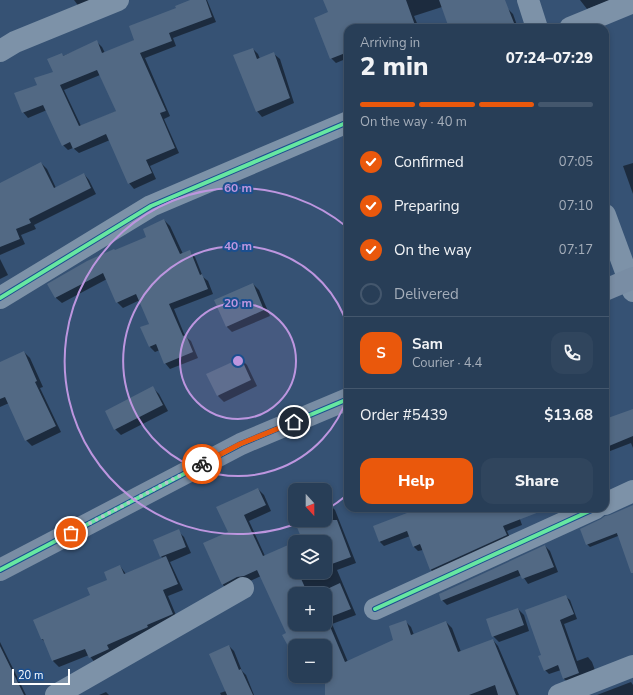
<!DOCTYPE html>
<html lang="en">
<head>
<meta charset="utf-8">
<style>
	:root { --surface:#283e57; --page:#30455d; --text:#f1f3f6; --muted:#a5aeba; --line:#44576d; --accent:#ea580c }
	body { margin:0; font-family:"Nunito Sans",sans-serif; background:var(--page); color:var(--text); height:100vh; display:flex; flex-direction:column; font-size:15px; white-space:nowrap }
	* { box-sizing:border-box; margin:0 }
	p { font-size:13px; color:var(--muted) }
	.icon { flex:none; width:22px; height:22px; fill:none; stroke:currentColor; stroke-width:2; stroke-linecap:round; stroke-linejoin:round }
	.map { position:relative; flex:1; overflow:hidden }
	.drawer { position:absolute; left:344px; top:24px; width:265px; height:488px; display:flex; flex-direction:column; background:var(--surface); border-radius:12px; box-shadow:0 2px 6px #0003,0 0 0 1px var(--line) }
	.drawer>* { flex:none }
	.needle { width:26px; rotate:159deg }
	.fabs { position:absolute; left:288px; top:483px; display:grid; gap:8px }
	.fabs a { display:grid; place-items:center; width:44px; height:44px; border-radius:8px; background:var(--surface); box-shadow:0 2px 6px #0003,0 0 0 1px var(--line); font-size:20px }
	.scale { position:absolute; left:12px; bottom:10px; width:58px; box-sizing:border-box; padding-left:4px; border:2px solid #fff; border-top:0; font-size:11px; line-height:14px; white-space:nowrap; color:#fff; -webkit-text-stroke:3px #1b4f8f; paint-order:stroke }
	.pin { position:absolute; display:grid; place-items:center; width:34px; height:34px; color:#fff; margin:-17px; border:2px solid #fff; border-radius:50%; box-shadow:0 1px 4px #0007 }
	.courier { position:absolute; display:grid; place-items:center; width:40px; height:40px; margin:-20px; border:3px solid #ea580c; border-radius:50%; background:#fff; color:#222; box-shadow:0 1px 5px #0007 }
	.headline em { font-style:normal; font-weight:800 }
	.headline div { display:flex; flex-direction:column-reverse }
	.headline { display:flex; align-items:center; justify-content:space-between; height:68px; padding:0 16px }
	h1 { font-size:26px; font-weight:800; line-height:30px }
	.bar { display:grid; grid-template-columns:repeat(4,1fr); gap:6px 4px; align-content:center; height:48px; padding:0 16px }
	.bar i { height:5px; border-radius:3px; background:var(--line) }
	.bar .selected { background:var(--accent) }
	.bar p { grid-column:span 4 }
	.line { display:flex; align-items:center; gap:10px; padding:0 16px; border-top:1px solid var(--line) }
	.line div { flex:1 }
	.round { display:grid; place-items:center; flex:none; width:42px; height:42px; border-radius:12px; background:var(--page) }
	ol { padding:0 16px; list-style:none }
	li { display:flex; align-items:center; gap:12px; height:44px }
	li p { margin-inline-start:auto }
	li .icon { padding:4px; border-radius:50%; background:var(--accent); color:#fff; stroke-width:4 }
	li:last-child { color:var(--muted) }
	li i { width:22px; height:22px; border:2px solid var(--line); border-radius:50% }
	.button { display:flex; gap:8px; margin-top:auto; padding:8px 16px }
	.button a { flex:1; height:46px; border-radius:12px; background:var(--accent); color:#fff; font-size:16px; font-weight:800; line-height:46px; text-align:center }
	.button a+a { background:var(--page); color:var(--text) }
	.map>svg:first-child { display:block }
</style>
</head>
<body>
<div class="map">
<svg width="633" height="695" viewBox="0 0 633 695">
	<rect width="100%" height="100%" fill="#365274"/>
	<path fill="#0007" fill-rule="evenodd" d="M74,0H99L80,8Z
		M193,0H207L216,22L173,38L176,46L145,58L170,116L164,119L179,153L150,166L156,179L134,189L129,183L110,140L79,153L73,148L68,150L63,145L47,110L28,118L23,112L38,85L54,73L63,56L97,42L102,47L105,53L135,40L177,8ZM100,75L117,111L81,126L64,90Z
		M324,0H468L508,9L513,14L518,28H450L442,7L414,16L419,28H348V58L336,63L331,58L329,13Z
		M580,0H611L587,9Z
		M253,49L258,54L260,59L274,54L280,59L294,103L262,117L257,111Z
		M41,163L47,169L56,188L84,174L89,180L96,194L34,225L36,229L21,235L25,244L0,255V185Z
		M633,163V194L623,166Z
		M164,220L170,226L183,254L190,252L195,257L203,277L208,281L213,294L174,309L185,336L191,341L198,358L170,369L165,363L160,350L155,352L150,347L141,328L150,324L140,300L123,308L117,302L107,279L62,303L56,298L49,284L115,251L148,237Z
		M0,259L8,275L0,279Z
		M253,284L259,290L270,316L232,332L226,326Z
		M24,352L30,358L43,387L40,388L61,432L32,446L26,440L9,403L0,407V363Z
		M241,359L247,365L257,386L224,402L218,396Z
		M153,388L159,394L168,411L121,435L115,429Z
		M633,410V448L631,443L605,453V420Z
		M258,489L264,495L271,511L249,521L265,556L295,543V572H325V542H298L303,540L295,520H325V506L329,504L335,510L356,563L337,570L356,615L332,624L348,662L395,641L406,622L411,627L414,635L446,622L452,628L461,652L493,640L498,646L519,695H335L325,675V646H295V660L284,635L287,634L261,576L229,591L223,585L205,544L229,533ZM295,594H325V624H295Z
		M295,497V520L287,501Z
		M421,508H516L522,525L507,531L511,540L436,574L431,570L423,550L418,551L414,547L410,536L384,546L379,541Z
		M562,508H585L568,516Z
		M612,521L618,536L590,547L587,544Z
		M178,531L184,537L191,553L170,562L183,590L168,596L178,620L95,663L89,655L59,667L53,661L46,643L42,639L108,580L120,566L126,574L162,558L154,541Z
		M545,546L550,551L558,572L528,584L522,575L447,605L442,600Z
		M565,596L570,600L577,619L564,624L577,661L588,657L592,662L596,673L569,683L564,679L561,670L549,674L545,670L543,655Z
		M518,609L524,615L529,631L499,642L493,636Z
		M0,642L26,695H0Z
		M229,646L234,651L242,671L246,675L254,695H221L220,693L226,691Z
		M631,682L633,685V695H597Z
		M106,692L109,695H99Z"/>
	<path fill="#526984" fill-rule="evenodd" d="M190,0H206L212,17L169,33L172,41L140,53L166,111L160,113L175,148L146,160L152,173L128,184L106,134L73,149L70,142L62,146L43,105L22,113L14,93L37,85L34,78L53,72L47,59L62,53L63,56L97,40L102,53L134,40L129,26L176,8L175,6ZM97,70L116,111L79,126L60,85Z
		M323,0H406L416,28H348V52L330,59L314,18L328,12Z
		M439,0H505L516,28H449Z
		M253,48L257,59L274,52L290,98L256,112L233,55Z
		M41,162L54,188L84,173L91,188L29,219L31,223L16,229L20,239L0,247V183Z
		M164,219L180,254L190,250L200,275L202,274L208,289L169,304L183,336L186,335L193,352L164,364L156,344L149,347L140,327L149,324L136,294L116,303L103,273L55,298L47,284L87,261L114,249L115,250L146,237L143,229Z
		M253,283L264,310L226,327L214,300Z
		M24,351L37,381L35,382L56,426L25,441L5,397L0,399V362Z
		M241,358L251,380L217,396L206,374Z
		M153,386L163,405L114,430L105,411Z
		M633,409V436L609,446L605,436V419Z
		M258,488L266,505L244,515L263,556L295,542V572H298L308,594H295V624H329L345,662L393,640L389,626L406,620L411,635L446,621L458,652L493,639L516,695H498L495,685L469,695H325V647L328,646H295V652L292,646H288L282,635L286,633L257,570L244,576L237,577L222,585L203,543L228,532L216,507Z
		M633,505V573H631L617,533L586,545L580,529L601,519L605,516L610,515Z
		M420,508H547V509L503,526L507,535L430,570L420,544L413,547L407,531L379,542L373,526Z
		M294,520H337L351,557L329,565L325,554V542H303Z
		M179,529L186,547L160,557L153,540Z
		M545,545L554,567L522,579L518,570L441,601L439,594Z
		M166,556L178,584L163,590L173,614L147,625L148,627L107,645L109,649L89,658L85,649L52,661L43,639H41L33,620L90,595L87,588L107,580L104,572L120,565L124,574Z
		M340,583L351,609L325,619V590Z
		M566,595L574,614L560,620L579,673L563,679L558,665L544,671L538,656L541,655L525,610Z
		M518,608L524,625L492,637L486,619Z
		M229,645L239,670L241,669L253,695H227L209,654Z
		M0,646L24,695H0Z"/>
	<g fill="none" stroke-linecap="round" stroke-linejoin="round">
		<path stroke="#7d92a8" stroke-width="22" d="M528,0L537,28
			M570,28L633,2
			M0,51L15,42L118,0
			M605,215L633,291
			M0,298L151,206L348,122
			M605,504L633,491
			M375,609L596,508
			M56,695L243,588
			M559,695L633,666"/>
		<path stroke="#798da4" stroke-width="22" d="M605,290L633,278
			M0,570L241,444L348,399"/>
		<g stroke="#1b4f8f" stroke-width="6">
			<path id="cycleway" d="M0,298L151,206L348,122
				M0,570L241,444L348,399
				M375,609L596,508"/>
		</g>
		<use href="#cycleway" stroke="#66e7a1" stroke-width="4"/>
	</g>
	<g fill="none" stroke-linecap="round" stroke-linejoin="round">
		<path stroke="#b9c2ce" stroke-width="4" stroke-dasharray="0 7.2" d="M71,533L202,464"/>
		<path stroke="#ea580c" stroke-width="5" d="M202,464L240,444L294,422"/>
	</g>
	<circle cx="238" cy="361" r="58" fill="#bd96df" fill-opacity=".12"/>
	<g fill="none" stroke="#bd96df" stroke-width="2">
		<circle cx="238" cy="361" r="58"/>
		<path d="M348 395A115 115 0 1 1 348 327"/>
		<path d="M347 495A173 173 0 0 1 326 510M306 520A173 173 0 1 1 347 227"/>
	</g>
	<circle cx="238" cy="361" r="6" fill="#bd96df" stroke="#1b4f8f" stroke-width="2"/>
	<g font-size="12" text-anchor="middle" font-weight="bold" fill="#bd96df" stroke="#1b4f8f" stroke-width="4" stroke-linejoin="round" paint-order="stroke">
		<text x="238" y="192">60 m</text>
		<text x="238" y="250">40 m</text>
		<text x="238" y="307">20 m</text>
	</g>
</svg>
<div class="fabs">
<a><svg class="needle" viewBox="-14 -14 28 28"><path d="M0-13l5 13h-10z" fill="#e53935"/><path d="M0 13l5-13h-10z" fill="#a5aeba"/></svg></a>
<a><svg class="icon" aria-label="layers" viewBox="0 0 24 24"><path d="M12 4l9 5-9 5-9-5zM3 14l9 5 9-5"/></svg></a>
<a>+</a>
<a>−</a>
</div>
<div class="scale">20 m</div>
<div class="pin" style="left:71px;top:533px;background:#ea580c"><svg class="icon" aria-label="bag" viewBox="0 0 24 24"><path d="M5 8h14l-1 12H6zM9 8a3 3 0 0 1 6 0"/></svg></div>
<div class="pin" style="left:294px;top:422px;background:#1f2937"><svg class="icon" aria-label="home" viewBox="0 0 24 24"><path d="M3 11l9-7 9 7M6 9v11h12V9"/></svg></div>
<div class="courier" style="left:202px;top:464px"><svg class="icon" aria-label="bike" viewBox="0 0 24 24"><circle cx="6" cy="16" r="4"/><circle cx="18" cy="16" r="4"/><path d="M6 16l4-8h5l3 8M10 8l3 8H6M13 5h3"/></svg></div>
<section class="drawer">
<div class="headline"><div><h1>2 min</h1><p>Arriving in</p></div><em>07:24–07:29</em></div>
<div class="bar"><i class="selected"></i><i class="selected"></i><i class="selected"></i><i></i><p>On the way · 40 m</p></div>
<ol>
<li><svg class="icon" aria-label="check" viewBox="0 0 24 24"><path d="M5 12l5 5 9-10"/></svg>Confirmed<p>07:05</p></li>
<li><svg class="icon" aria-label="check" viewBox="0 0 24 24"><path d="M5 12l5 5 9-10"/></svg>Preparing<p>07:10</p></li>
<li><svg class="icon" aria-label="check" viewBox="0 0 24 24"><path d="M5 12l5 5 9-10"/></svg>On the way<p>07:17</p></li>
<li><i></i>Delivered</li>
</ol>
<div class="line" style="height:72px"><b class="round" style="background:var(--accent);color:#fff">S</b><div><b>Sam</b><p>Courier · 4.4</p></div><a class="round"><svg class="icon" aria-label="phone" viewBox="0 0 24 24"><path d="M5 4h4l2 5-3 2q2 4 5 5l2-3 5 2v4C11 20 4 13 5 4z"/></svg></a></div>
<div class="line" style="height:52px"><div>Order #5439</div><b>$13.68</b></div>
<div class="button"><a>Help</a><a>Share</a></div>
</section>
</div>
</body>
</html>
